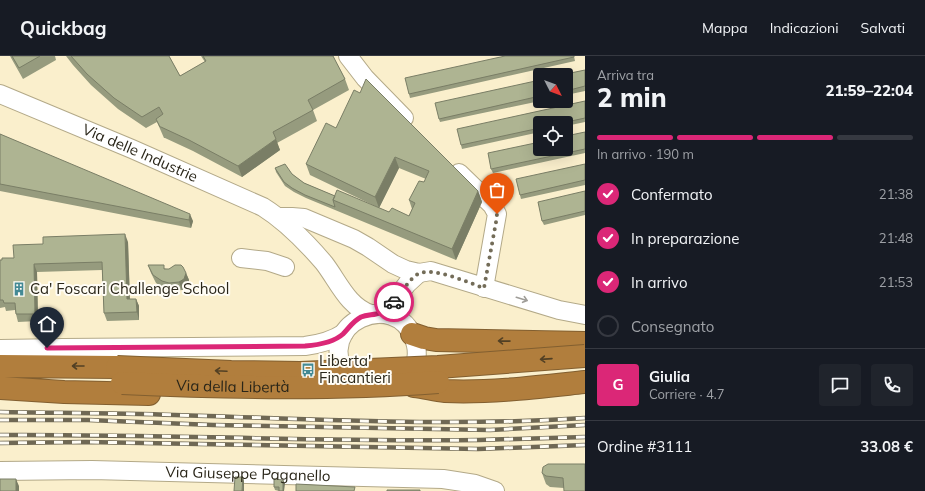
<!DOCTYPE html>
<html lang="it">
<head>
<meta charset="utf-8">
<style>
	:root { --surface:#171b24; --page:#20242c; --text:#f1f3f6; --muted:#9ea1a6; --line:#363941; --accent:#db2777 }
	body { margin:0; font-family:Mulish,sans-serif; background:var(--page); color:var(--text); height:100vh; display:flex; flex-direction:column; font-size:15px; white-space:nowrap }
	* { box-sizing:border-box; margin:0 }
	p { font-size:13px; color:var(--muted) }
	.icon { flex:none; width:22px; height:22px; fill:none; stroke:currentColor; stroke-width:2; stroke-linecap:round; stroke-linejoin:round }
	.map { position:relative; flex:1; overflow:hidden }
	.panel { display:flex; flex-direction:column; background:var(--surface); width:340px }
	.panel>* { flex:none }
	.needle { width:26px; rotate:132deg }
	.controls { position:absolute; left:533px; top:12px; display:grid; gap:8px }
	.controls a { display:grid; place-items:center; width:40px; height:40px; border-radius:4px; background:var(--surface); box-shadow:0 4px 16px #0002; font-size:20px }
	.pin { position:absolute; display:grid; place-items:center; width:34px; height:34px; color:#fff; margin:-41px -17px; border-radius:50% 50% 50% 0; rotate:-45deg; box-shadow:0 0 4px #0007 }
	.pin .icon { rotate:45deg }
	.courier { position:absolute; display:grid; place-items:center; width:40px; height:40px; margin:-20px; border:3px solid #db2777; border-radius:50%; background:#fff; color:#222; box-shadow:0 1px 5px #0007 }
	.overview em { font-style:normal; font-weight:800 }
	.overview div { display:flex; flex-direction:column-reverse }
	.overview { display:flex; align-items:center; justify-content:space-between; height:68px; padding:0 12px }
	h1 { font-size:26px; font-weight:800; line-height:30px }
	.bar { display:grid; grid-template-columns:repeat(4,1fr); gap:6px 4px; align-content:center; height:48px; padding:0 12px }
	.bar i { height:5px; border-radius:3px; background:var(--line) }
	.bar .active { background:var(--accent) }
	.bar p { grid-column:span 4 }
	.line { display:flex; align-items:center; gap:10px; padding:0 12px; border-top:1px solid var(--line) }
	.line div { flex:1 }
	.round { display:grid; place-items:center; flex:none; width:42px; height:42px; border-radius:4px; background:var(--page) }
	ol { padding:0 12px; list-style:none }
	li { display:flex; align-items:center; gap:12px; height:44px }
	li p { margin-inline-start:auto }
	li .icon { padding:4px; border-radius:50%; background:var(--accent); color:#fff; stroke-width:4 }
	li:last-child { color:var(--muted) }
	li i { width:22px; height:22px; border:2px solid var(--line); border-radius:50% }
	header { display:flex; align-items:center; gap:24px; box-sizing:border-box; height:56px; padding:0 20px; background:var(--surface); border-bottom:1px solid var(--line) }
	header strong { font-size:19px }
	nav { display:flex; gap:22px; margin-inline-start:auto; font-size:14px }
	main { display:flex; flex:1; min-height:0 }
	.map>svg:first-child { display:block }
</style>
</head>
<body>
<header>
<strong>Quickbag</strong>
<nav><a>Mappa</a><a>Indicazioni</a><a>Salvati</a></nav>
</header>
<main>
<div class="map">
<svg width="585" height="435" viewBox="0 0 585 435">
	<rect width="100%" height="100%" fill="#faefcc"/>
	<g fill="none" stroke-linecap="round" stroke-linejoin="round">
		<g stroke="#b3a988" stroke-width="20">
			<g id="minor">
				<path d="M348,0L365,22L404,62"/>
				<path id="s1" d="M0,38L132,93L263,151C287,166 306,186 324,207C338,225 348,251 371,258"/>
				<path d="M459,117L492,149L497,158L484,232"/>
				<path d="M279,161H292L304,162L354,183L368,191L393,208L406,214L419,217L431,215L559,254L585,259"/>
				<path d="M241,202L267,205L285,211"/>
				<path d="M377,258L385,254L391,249L407,228L419,217"/>
				<path d="M0,293L63,292L305,290C320,288 332,285 344,277"/>
				<path d="M347,322C312,266 396,232 414,283C420,298 416,310 407,323"/>
				<path id="s2" d="M0,415L92,414L443,423L475,428L495,435"/>
			</g>
		</g>
		<g stroke="#825f30" stroke-width="24">
			<path id="highway" d="M412,278L424,282L436,284L585,287
				M0,310L117,311
				M414,330C425,331 434,334 445,335C491,337 538,331 585,326
				M0,332L64,336L149,338"/>
		</g>
		<use href="#minor" stroke="#fff" stroke-width="18"/>
		<use href="#highway" stroke="#b17e3d" stroke-width="22"/>
		<g stroke="#6f6854" stroke-width="4.5">
			<path id="rail" d="M0,356C58,357 117,357 175,359C312,363 448,371 585,362
				M0,364H88L213,369L490,374L585,369
				M0,379C160,378 320,386 479,384C515,383 550,382 585,381
				M0,387L86,386L478,393L585,389"/>
		</g>
		<use href="#rail" stroke="#fffdf6" stroke-width="3" stroke-dasharray="9" stroke-linecap="butt"/>
		<g stroke="#825f30" stroke-width="24" stroke-linecap="butt">
			<g id="highway-bridge">
				<path d="M117,311L231,316L300,317L438,311L585,300"/>
				<path id="s3" d="M122,327C227,332 333,334 438,326"/>
			</g>
		</g>
		<use href="#highway-bridge" stroke="#b17e3d" stroke-width="22"/>
	</g>
	<path fill="#969b7e" d="M10,0H55L56,4L23,23Z
		M66,0H169L180,20L205,6L201,0H333L345,23L349,34L313,54L317,65L277,87L280,94L242,121L193,95L165,82H164L157,66L146,72L118,53L91,29L73,9Z
		M505,0H574L575,5L410,42L409,38Z
		M585,14V35L566,39V19Z
		M540,24V45L440,66L439,63Z
		M585,45V66L566,70V67H540V76L462,93L461,89Z
		M336,72L478,135L482,146L456,204L306,142L294,136L285,130L276,116L275,112L292,118L304,127L335,140L389,156L409,160L412,153L409,144L424,126L426,123L399,112L379,152L310,119L306,108Z
		M585,76V97L493,117L491,113Z
		M0,78L193,165L191,172L0,135Z
		M585,108V129L521,143L520,139Z
		M585,135V159L544,169L542,165Z
		M128,186L130,243H136L139,250V264L107,265L104,257L102,214L37,216L38,265L18,266L15,254L6,255L5,251L0,252V204L14,202Z
		M148,209L186,217L189,224L187,230L182,234L172,235L165,233L156,227L151,217Z
		M585,408L564,432L550,431L546,428L542,417Z
		M283,424L285,428L279,435L275,434L274,431Z"/>
	<path fill="#7a7e66" d="M276,83L280,94L242,121L238,110Z
		M395,101L399,112L379,152L375,141Z
		M478,135L482,146L456,204L452,193Z
		M190,158L193,165L191,172L189,164Z
		M125,178L128,186L130,251L127,243Z
		M34,208L37,216L38,265L35,258Z
		M186,217L189,224L187,230L182,234L179,226Z
		M136,243L139,250V264L137,256Z
		M243,421L244,425V435H242Z
		M16,423L19,430V435H16Z
		M283,424L285,428L284,435H283Z"/>
	<path fill="#aeb492" stroke="#7a7e66" d="M12,0H40L19,12Z
		M71,0H169L180,20L206,5L203,0H333L345,23L308,44L313,54L273,76L276,83L238,110L189,84L161,71H160L156,63L163,58L159,51L142,61L114,42L87,18Z
		M505,0H574V1L409,38L405,22Z
		M585,14V30L566,35V19H561Z
		M366,23L478,135L452,193L333,144L337,134L389,156L392,152L409,160L415,147L409,144L419,125L424,126L429,115L395,101L375,141L306,108L326,67L336,72L354,34L360,37Z
		M540,24V40L439,63L435,47Z
		M585,45V62L562,67H540V72L461,89L457,73Z
		M585,76V93L491,113L488,97L540,86V93H566V80Z
		M0,78L190,158L189,164L0,128Z
		M285,108L292,118L304,127L335,140L333,144L335,151L305,139L292,132L284,126L275,112Z
		M585,108V124L520,139L516,123Z
		M585,135V155L542,165L538,146Z
		M125,178L127,243H136L137,256L104,257L102,206L34,208L35,258H16L15,247H4L3,244H0V204H2V202H14L13,189L43,188V181Z
		M148,209H164V213H169L175,209H181L183,211L186,217L184,223L179,226L169,227L162,225L153,219Z
		M548,408H585V435H564L563,422L546,420L542,417L543,411Z
		M235,421H243L242,435H234Z
		M0,423H16V435H0Z
		M274,423L283,424V435H279V431H274Z
		M296,428L355,431L354,435H296Z
		M387,434H420V435H387Z"/>
	<defs><path id="oneway-shaft" d="M-6 0H5M1.5-3L5.5 0L1.5 3" fill="none" stroke-width="1.6" stroke-linecap="round" stroke-linejoin="round"/></defs>
	<use stroke="#9f9d98" href="#oneway-shaft" transform="translate(522 243) rotate(17)"/>
	<g stroke="#524024">
		<use href="#oneway-shaft" transform="translate(504 285) rotate(-179)"/>
		<use href="#oneway-shaft" transform="translate(546 303) rotate(176)"/>
		<use href="#oneway-shaft" transform="translate(78 310) rotate(-180)"/>
		<use href="#oneway-shaft" transform="translate(221 315) rotate(-177)"/>
	</g>
	<g fill="none" stroke-linecap="round" stroke-linejoin="round">
		<path stroke="#736c58" stroke-width="4" stroke-dasharray="0 7.2" d="M394,246C402,237 407,225 418,218C432,210 469,227 484,232L496,166L497,158"/>
		<path stroke="#db2777" stroke-width="5" d="M47,292L305,290C318,289 333,287 343,278C349,272 353,265 361,261C366,259 371,259 376,258C383,257 389,251 394,246"/>
	</g>
	<defs>
		<g id="building-bare" transform="scale(1.08)"><path d="M-4-6H4V6H1V3H-1V6H-4ZM-2.5-4.3h1.7v1.8h-1.7ZM.8-4.3h1.7v1.8H.8ZM-2.5-1h1.7V.8h-1.7ZM.8-1h1.7V.8H.8Z" fill="#438994" stroke="#fffdf6" stroke-width="2.5" paint-order="stroke"/></g>
		<g id="bus-bare" transform="scale(1.08)"><path d="M-5-6H5V4H4V6H2V4H-2V6H-4V4H-5ZM-3.5-4V0h7V-4ZM-3.5 1.2v1.5H-2V1.2ZM2 1.2v1.5H3.5V1.2Z" fill="#438994" stroke="#fffdf6" stroke-width="2.5" paint-order="stroke"/></g>
	</defs>
	<g fill-rule="evenodd">
		<use href="#building-bare" x="19" y="233"/>
		<use href="#bus-bare" x="308" y="314"/>
	</g>
	<g text-anchor="middle" stroke-width="4" stroke-linejoin="round" paint-order="stroke">
		<g font-size="15" fill="#2a2619" stroke="#fffdf6">
			<text dy="5" stroke="none"><textPath href="#s1" startOffset="152">Via delle Industrie</textPath></text>
			<text dy="5" stroke="none"><textPath href="#s3" startOffset="111">Via della Libertà</textPath></text>
			<text dy="5" stroke="none"><textPath href="#s2" startOffset="248">Via Giuseppe Paganello</textPath></text>
		</g>
		<g font-size="15" fill="#2a2619" stroke="#fffdf6" text-anchor="start">
			<text x="30" y="238">Ca' Foscari Challenge School</text>
			<text x="319" y="310">Liberta'<tspan x="319" dy="17">Fincantieri</tspan></text>
		</g>
	</g>
</svg>
<div class="controls">
<a><svg class="needle" viewBox="-14 -14 28 28"><path d="M0-13l5 13h-10z" fill="#e53935"/><path d="M0 13l5-13h-10z" fill="#9ea1a6"/></svg></a>
<a><svg class="icon" aria-label="locate" viewBox="0 0 24 24"><circle cx="12" cy="12" r="6"/><path d="M12 2v4M12 18v4M2 12h4M18 12h4"/></svg></a>
</div>
<div class="pin" style="left:497px;top:158px;background:#ea580c"><svg class="icon" aria-label="bag" viewBox="0 0 24 24"><path d="M5 8h14l-1 12H6zM9 8a3 3 0 0 1 6 0"/></svg></div>
<div class="pin" style="left:47px;top:292px;background:#1f2937"><svg class="icon" aria-label="home" viewBox="0 0 24 24"><path d="M3 11l9-7 9 7M6 9v11h12V9"/></svg></div>
<div class="courier" style="left:394px;top:246px"><svg class="icon" aria-label="car" viewBox="0 0 24 24"><path d="M5 17H2v-5l4-1 3-4h7l3 4 3 1v5h-3M9 17h6M6 11h13"/><circle cx="7" cy="17" r="2"/><circle cx="17" cy="17" r="2"/></svg></div>
</div>
<section class="panel">
<div class="overview"><div><h1>2 min</h1><p>Arriva tra</p></div><em>21:59–22:04</em></div>
<div class="bar"><i class="active"></i><i class="active"></i><i class="active"></i><i></i><p>In arrivo · 190 m</p></div>
<ol>
<li><svg class="icon" aria-label="check" viewBox="0 0 24 24"><path d="M5 12l5 5 9-10"/></svg>Confermato<p>21:38</p></li>
<li><svg class="icon" aria-label="check" viewBox="0 0 24 24"><path d="M5 12l5 5 9-10"/></svg>In preparazione<p>21:48</p></li>
<li><svg class="icon" aria-label="check" viewBox="0 0 24 24"><path d="M5 12l5 5 9-10"/></svg>In arrivo<p>21:53</p></li>
<li><i></i>Consegnato</li>
</ol>
<div class="line" style="height:72px"><b class="round" style="background:var(--accent);color:#fff">G</b><div><b>Giulia</b><p>Corriere · 4.7</p></div><a class="round"><svg class="icon" aria-label="chat" viewBox="0 0 24 24"><path d="M4 5h16v11H9l-5 4z"/></svg></a><a class="round"><svg class="icon" aria-label="phone" viewBox="0 0 24 24"><path d="M5 4h4l2 5-3 2q2 4 5 5l2-3 5 2v4C11 20 4 13 5 4z"/></svg></a></div>
<div class="line" style="height:52px"><div>Ordine #3111</div><b>33.08 €</b></div>
</section>
</main>
</body>
</html>
